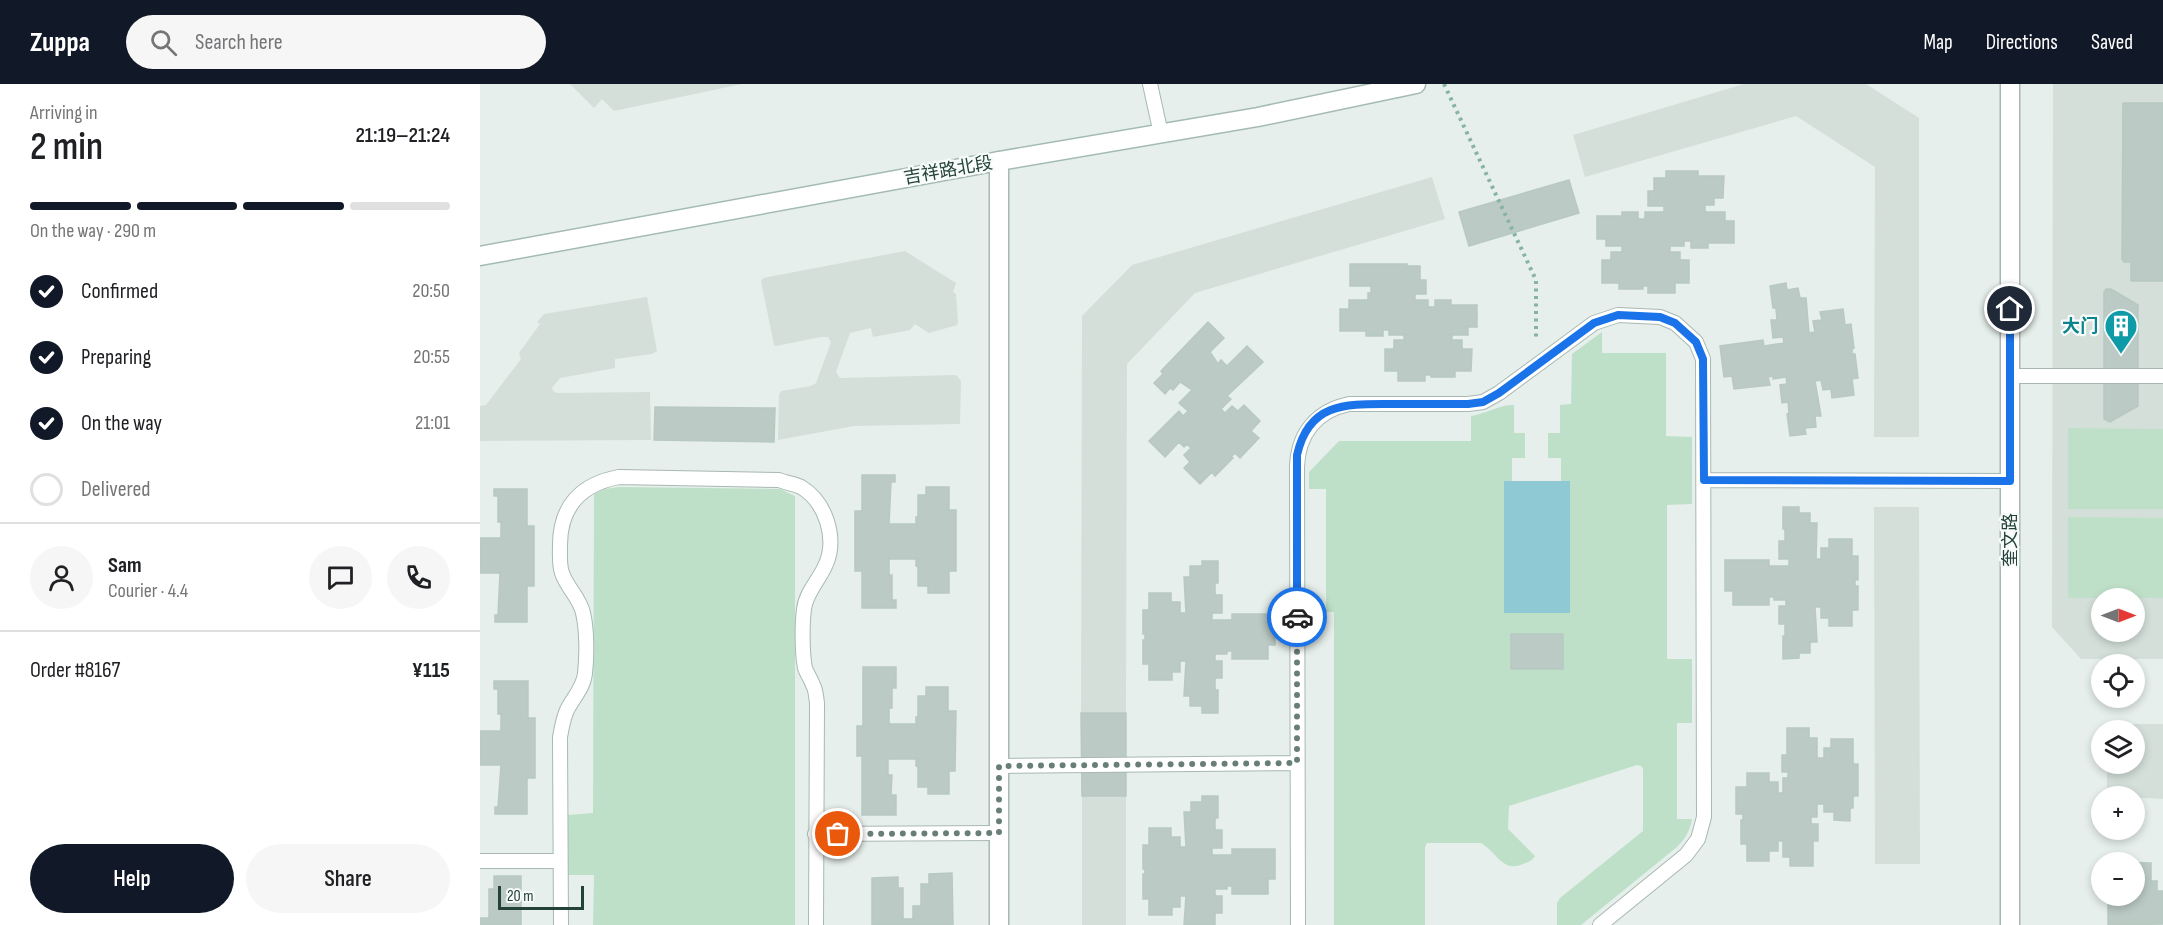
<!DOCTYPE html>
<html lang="en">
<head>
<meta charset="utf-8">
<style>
	:root { --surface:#fff; --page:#f6f6f6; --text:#202124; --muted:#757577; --line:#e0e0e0; --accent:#111827 }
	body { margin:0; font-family:"Sofia Sans Condensed","Noto Sans SC",sans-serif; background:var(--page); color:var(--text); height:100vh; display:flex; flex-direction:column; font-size:22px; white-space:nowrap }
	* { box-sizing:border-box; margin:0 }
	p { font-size:20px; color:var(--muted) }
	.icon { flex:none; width:33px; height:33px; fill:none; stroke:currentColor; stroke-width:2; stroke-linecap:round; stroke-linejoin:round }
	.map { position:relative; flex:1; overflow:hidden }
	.sheet { display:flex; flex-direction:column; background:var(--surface); width:480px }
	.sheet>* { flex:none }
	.needle { width:39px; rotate:90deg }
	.controls { position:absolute; left:1611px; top:504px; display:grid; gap:12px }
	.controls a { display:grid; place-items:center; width:54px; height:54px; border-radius:50%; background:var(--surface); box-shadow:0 3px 9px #0003; font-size:30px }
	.scale { position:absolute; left:18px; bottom:15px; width:86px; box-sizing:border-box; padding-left:6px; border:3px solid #24423a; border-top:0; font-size:16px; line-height:21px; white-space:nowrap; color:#24423a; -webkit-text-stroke:4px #f7fbf9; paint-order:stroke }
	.pin { position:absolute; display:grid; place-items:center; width:51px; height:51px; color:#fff; margin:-26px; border:3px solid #fff; border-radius:50%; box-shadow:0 2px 6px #0007 }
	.courier { position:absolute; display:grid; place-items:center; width:60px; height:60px; margin:-30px; border:4px solid #1a73e8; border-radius:50%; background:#fff; color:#222; box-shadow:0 2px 8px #0007 }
	.summary em { font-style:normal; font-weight:600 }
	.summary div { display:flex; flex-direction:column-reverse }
	.summary { display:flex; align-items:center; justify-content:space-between; height:102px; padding:0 30px }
	h1 { font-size:39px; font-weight:600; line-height:45px }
	.bar { display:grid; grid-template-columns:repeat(4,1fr); gap:9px 6px; align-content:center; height:72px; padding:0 30px }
	.bar i { height:8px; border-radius:4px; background:var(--line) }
	.bar .on { background:var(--accent) }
	.bar p { grid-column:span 4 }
	.line { display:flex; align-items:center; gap:15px; padding:0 30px; border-top:2px solid var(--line) }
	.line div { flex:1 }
	.round { display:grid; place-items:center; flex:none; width:63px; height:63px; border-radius:32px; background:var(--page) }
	ol { padding:0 30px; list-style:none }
	li { display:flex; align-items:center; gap:18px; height:66px }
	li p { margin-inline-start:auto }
	li .icon { padding:6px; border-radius:50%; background:var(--accent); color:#fff; stroke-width:4 }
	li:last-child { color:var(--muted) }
	li i { width:33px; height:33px; border:3px solid var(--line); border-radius:50% }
	.action { display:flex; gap:12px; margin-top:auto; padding:12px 30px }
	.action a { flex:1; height:69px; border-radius:36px; background:var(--accent); color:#fff; font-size:24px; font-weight:600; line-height:69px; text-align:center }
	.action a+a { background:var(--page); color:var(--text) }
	header { display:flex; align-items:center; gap:36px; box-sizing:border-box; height:84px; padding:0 30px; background:var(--accent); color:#fff }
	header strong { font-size:28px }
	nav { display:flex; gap:33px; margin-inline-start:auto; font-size:21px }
	.search { width:420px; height:54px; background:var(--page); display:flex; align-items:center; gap:15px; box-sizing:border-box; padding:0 21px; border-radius:33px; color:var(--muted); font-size:22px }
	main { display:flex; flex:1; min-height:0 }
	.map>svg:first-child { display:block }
</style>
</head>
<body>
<header>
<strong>Zuppa</strong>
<div class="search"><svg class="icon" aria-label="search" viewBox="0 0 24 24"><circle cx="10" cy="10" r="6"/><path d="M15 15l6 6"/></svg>Search here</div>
<nav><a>Map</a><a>Directions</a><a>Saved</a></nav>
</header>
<main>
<section class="sheet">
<div class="summary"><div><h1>2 min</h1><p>Arriving in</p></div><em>21:19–21:24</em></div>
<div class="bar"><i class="on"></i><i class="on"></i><i class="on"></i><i></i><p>On the way · 290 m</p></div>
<ol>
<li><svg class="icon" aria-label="check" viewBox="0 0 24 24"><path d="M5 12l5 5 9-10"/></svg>Confirmed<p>20:50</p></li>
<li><svg class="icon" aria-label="check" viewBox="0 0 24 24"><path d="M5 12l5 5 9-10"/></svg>Preparing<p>20:55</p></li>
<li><svg class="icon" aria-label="check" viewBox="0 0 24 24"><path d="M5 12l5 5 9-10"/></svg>On the way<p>21:01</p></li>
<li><i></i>Delivered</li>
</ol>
<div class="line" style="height:108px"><a class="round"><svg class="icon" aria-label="person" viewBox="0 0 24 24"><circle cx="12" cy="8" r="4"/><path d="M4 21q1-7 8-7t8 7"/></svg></a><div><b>Sam</b><p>Courier · 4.4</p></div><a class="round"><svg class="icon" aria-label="chat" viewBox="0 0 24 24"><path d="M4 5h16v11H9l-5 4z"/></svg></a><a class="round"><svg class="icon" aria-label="phone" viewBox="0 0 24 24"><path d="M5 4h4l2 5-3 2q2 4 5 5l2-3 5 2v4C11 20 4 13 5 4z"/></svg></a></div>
<div class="line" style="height:78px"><div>Order #8167</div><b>¥115</b></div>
<div class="action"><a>Help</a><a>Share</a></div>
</section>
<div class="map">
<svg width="1683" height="841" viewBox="0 0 1683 841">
	<rect width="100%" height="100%" fill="#e6efeb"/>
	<path fill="#d4dfda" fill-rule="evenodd" d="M90,0H262L134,27L122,15L114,24Z
		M1264,0H1386L1439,34V353H1394L1395,83L1316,32L1105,93L1093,51Z
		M1573,0H1683V575H1601L1572,543ZM1622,514H1654V548H1622Z
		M952,93L965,135L715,209L647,280L646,629H601L602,232L652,181Z
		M425,167L476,199L473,208L476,210L478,238L477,241L449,249L435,240L430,246L393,253L391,244L370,249L356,288L360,294L475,291L478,293L481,297L480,340L374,342L298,356L299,311L301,307L331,302L336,299L351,258L348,253H341L296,262L294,261L281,197L283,194Z
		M167,213L177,267L172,270L135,275V284L80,294L72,304L73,307L77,309L170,308L171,356L0,357V322L6,321L41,275L39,269L60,240L57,238L64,230Z
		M1394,423H1439L1440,780H1395Z
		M1627,640H1683V715L1627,712V680H1654V646H1627Z
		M602,712H646V841H602Z"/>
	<path fill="#bfe0c8" d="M1122,248V269H1186V352L1212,353V420L1187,421V575H1212V639H1197V735H1212C1210,747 1205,755 1197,763L1101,841H1077V819L1080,814L1163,747V685L1161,682L1157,681L1029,722L1028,745L1055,772C1052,777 1048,778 1043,780C1022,789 1017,768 1001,759H947L945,763V841H854V528H846V405H829V388L859,357H991V332C1008,329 1018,321 1034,321V349H1045V374H1032V397H1024V529L1090,528L1089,397H1081V374H1068V349H1080V321L1091,320L1092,270Z
		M1588,344L1683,345V425H1588Z
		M139,403L300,405L315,412V841H113L114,791H88V731L113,729L114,410L125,405Z
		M1588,433L1683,434V514H1588Z"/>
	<path fill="#8ec9d4" d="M1024,397H1090V529H1024Z"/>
	<path fill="#bbcac4" stroke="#b8c9c2" stroke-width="1.5" d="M1643,19H1683V197H1651V178H1644L1642,175Z
		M1186,87H1218V92H1244L1243,114H1234V121H1225V128H1245V137H1254V159H1228V164H1211V157H1204V162H1190V168H1200V176H1209V199H1195V209H1168V202H1163V205H1139V199H1122V176H1131V168H1142V162H1126V155H1117V132H1142V128H1158V135H1165V128H1184V122H1168V107H1174V94H1186Z
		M1089,96L1099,129L989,162L979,128Z
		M870,180H927V182H940V196H946V210H935V216H948V223H955V216H971V221H997V243H988V251H972V256H982V265H992L991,287H975V293H951V291H945V297H918V287H905V265H914V256H924V251H909V246H903V252H886V247H860V225H869V216H888V209H891V202H870Z
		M1306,199L1307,206L1318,204L1320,214H1326L1329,249L1335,248L1333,237L1342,236L1340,228L1363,225L1365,241L1371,240L1374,264L1372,265V270H1375L1378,294L1372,295L1374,311L1352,314L1351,305L1343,306L1341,296L1335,297L1341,332H1335L1336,343L1325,344L1326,350L1310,352L1307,330L1309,329L1308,318L1302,319L1300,301L1307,300L1306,293L1293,295V292L1288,293L1290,301L1254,305L1252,292L1244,293L1240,262L1283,256L1284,262L1304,259L1303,253L1293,254L1291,236H1297L1296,224H1293L1290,202Z
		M1626,205H1631L1658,221V322L1630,338L1624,335V208Z
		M728,238L744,254L730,268L738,280L741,276L747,282L767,262L783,278L747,312L751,315L741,325L745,329L752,322L758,327L764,321L780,337L771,347L779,354L760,374L755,369L751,373L753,374L735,392L732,388L720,400L704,384L710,378L704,371L711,364L707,360L704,363L699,358L685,373L669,357L699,327L703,332L708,327L699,319L712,306L700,298L693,306L690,304L685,310L674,299L683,290L681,287Z
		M175,323L295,324L294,358L174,356Z
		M382,391H415V398H411L409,440H436V433H438V411H446V403H469V426H476V487H469V509H448V502H438V482H436V475H409V491H412V516H416V524H382V487H375V427H382Z
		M14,405H47V442H54V502H47V538H15V531H18L20,489H0V454H21V438H18V412H14Z
		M1303,423H1319V429H1330V439H1337L1336,475H1341V464H1349V455H1372V472H1378V496H1375V502H1378V526H1372V542H1349V534H1341V523H1335L1337,558H1330V569H1319V574L1303,575V552H1305V540H1299V522H1306V516H1294V513H1289V521H1253V507H1245V476H1289V482H1309V475H1299V457H1305V445H1303Z
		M722,477H738V499H735V511H742V529H732V536H752V530H795V561H788V575H752V567H747V570H735V577H742V594H735V606H738V629H722V622H710V612H704L706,577H700V588H692V596H669V580H663V556H665V550H663V526H669V509H691V518H700V529H706L704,493H710V482H722Z
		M1031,550H1083V585H1031Z
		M383,583H416V604H412V624H409V640H436V633H438V612H446V603H468V627H476L475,687H469V710H448V703H438V682H436V675H408V691H412L411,711H416V731H382V672H377V642H383Z
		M14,597H48V634H55V694H47V730H15V723H18L21,681H0V647H21V630H18V605H14Z
		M601,629H646V712H602Z
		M1307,644H1329V654H1337V674H1344V664H1351V655H1373V680H1378V712H1373V724H1370V737L1354,736V728H1344V720H1337V733H1331V740H1338V757H1333V782H1310V773H1303V757H1298V767H1289V777H1267V760H1261V736H1263V730H1256V703H1267V689H1289V698H1298V709H1303V694H1308V688H1302V671H1307Z
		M722,712H738V734H735V746H742V764H732V771H752V765H795V795H788V810H752V802H747V805H735V812H742V829H735V841H704L706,812H700V823H692V831H669V815H663V790H665V785H663V761H669V744H691V753H700V763H706L704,728H711V718H722Z
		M1632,778L1671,779V797H1677V807H1683V840L1628,841V812H1654V778Z
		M472,789L473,841H392V794L418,793V804H423V835H433V822H441V800H449V790Z
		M14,792H41V841H0V834H9V805H14Z"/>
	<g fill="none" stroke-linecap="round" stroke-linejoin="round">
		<g stroke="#a8b8b2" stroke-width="16">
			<path id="lane" d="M670,0L681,50
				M1530,292H1683
				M1224,396L1530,397
				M519,682L817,679
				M335,750L519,749
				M0,777H80
				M81,841L80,653C82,643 83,635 87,626C93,614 104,603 105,589C107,573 107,545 103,529C100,514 87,504 82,489C79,480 80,470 80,461C80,422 101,400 139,393L299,396C306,399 315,400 321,403C346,418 357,454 346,480C340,495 326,508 324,525C322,541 322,569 325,584C327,590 331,595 333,601C336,606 336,613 337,619L336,841
				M818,841L817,383C818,350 836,327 869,320H988L1003,318L1019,309L1114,239L1138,231L1180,233L1195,239L1216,258L1223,275L1224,733L1218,755L1206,771L1120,841"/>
		</g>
		<g stroke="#a8b8b2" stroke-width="21">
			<path id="street" d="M1530,0V841
				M519,77V841"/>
		</g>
		<g stroke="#a4bbb3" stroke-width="21">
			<path id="secondary" d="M0,172L519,77L778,33L936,0"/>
		</g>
		<path stroke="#86b3a5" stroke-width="4" stroke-dasharray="3 4.5" stroke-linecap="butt" d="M964,0L1056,196V255"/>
		<use href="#lane" stroke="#fff" stroke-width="14"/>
		<use href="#street" stroke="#fff" stroke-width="18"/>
		<use href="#secondary" stroke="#fff" stroke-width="18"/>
	</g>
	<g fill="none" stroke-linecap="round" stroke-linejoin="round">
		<path stroke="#687f78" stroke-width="6" stroke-dasharray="0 10.8" d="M358,750L519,749V682L817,679V533"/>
		<path stroke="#1a73e8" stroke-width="8" d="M817,533V371C829,317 868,320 913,320C938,320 963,320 988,320L1003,318L1019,309L1114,239L1138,231L1180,233L1195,239L1216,258L1223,275L1224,396L1530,397V225"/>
	</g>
	<defs>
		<g id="building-pin" transform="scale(1.725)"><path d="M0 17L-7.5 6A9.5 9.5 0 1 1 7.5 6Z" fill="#0f9aa8" stroke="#f7fbf9"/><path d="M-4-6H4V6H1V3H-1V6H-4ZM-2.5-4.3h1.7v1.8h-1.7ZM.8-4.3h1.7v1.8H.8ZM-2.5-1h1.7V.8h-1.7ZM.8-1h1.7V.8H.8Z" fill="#fff"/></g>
	</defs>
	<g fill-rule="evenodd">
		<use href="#building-pin" x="1641" y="242"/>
	</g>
	<g text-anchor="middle" stroke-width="4.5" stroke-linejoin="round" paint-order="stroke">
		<g font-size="18" fill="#24423a" stroke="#f7fbf9">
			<text transform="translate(468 86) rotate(-10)" y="6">吉祥路北段</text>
			<text transform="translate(1530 456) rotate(-90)" y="6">奎文路</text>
		</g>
		<g font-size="18" font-weight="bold" fill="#0d838f" stroke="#f7fbf9" text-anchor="end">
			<text x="1618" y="248">大门</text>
		</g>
	</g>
</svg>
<div class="controls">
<a><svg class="needle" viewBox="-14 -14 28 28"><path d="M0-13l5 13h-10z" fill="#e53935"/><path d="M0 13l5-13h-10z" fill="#757577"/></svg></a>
<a><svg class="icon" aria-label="locate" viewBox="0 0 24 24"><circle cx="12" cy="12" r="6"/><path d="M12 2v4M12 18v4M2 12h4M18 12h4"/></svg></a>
<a><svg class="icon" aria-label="layers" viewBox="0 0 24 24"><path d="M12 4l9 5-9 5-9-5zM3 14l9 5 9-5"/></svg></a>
<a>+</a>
<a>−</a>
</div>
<div class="scale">20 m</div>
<div class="pin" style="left:358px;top:750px;background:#ea580c"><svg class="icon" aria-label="bag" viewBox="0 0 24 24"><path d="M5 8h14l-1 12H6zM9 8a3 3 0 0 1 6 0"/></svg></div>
<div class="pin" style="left:1530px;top:225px;background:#1f2937"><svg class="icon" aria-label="home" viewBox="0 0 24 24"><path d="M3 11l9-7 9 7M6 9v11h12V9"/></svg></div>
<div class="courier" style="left:817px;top:533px"><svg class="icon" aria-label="car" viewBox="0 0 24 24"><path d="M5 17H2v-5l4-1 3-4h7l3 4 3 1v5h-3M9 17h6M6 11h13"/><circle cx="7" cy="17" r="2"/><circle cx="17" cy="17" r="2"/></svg></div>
</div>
</main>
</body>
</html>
